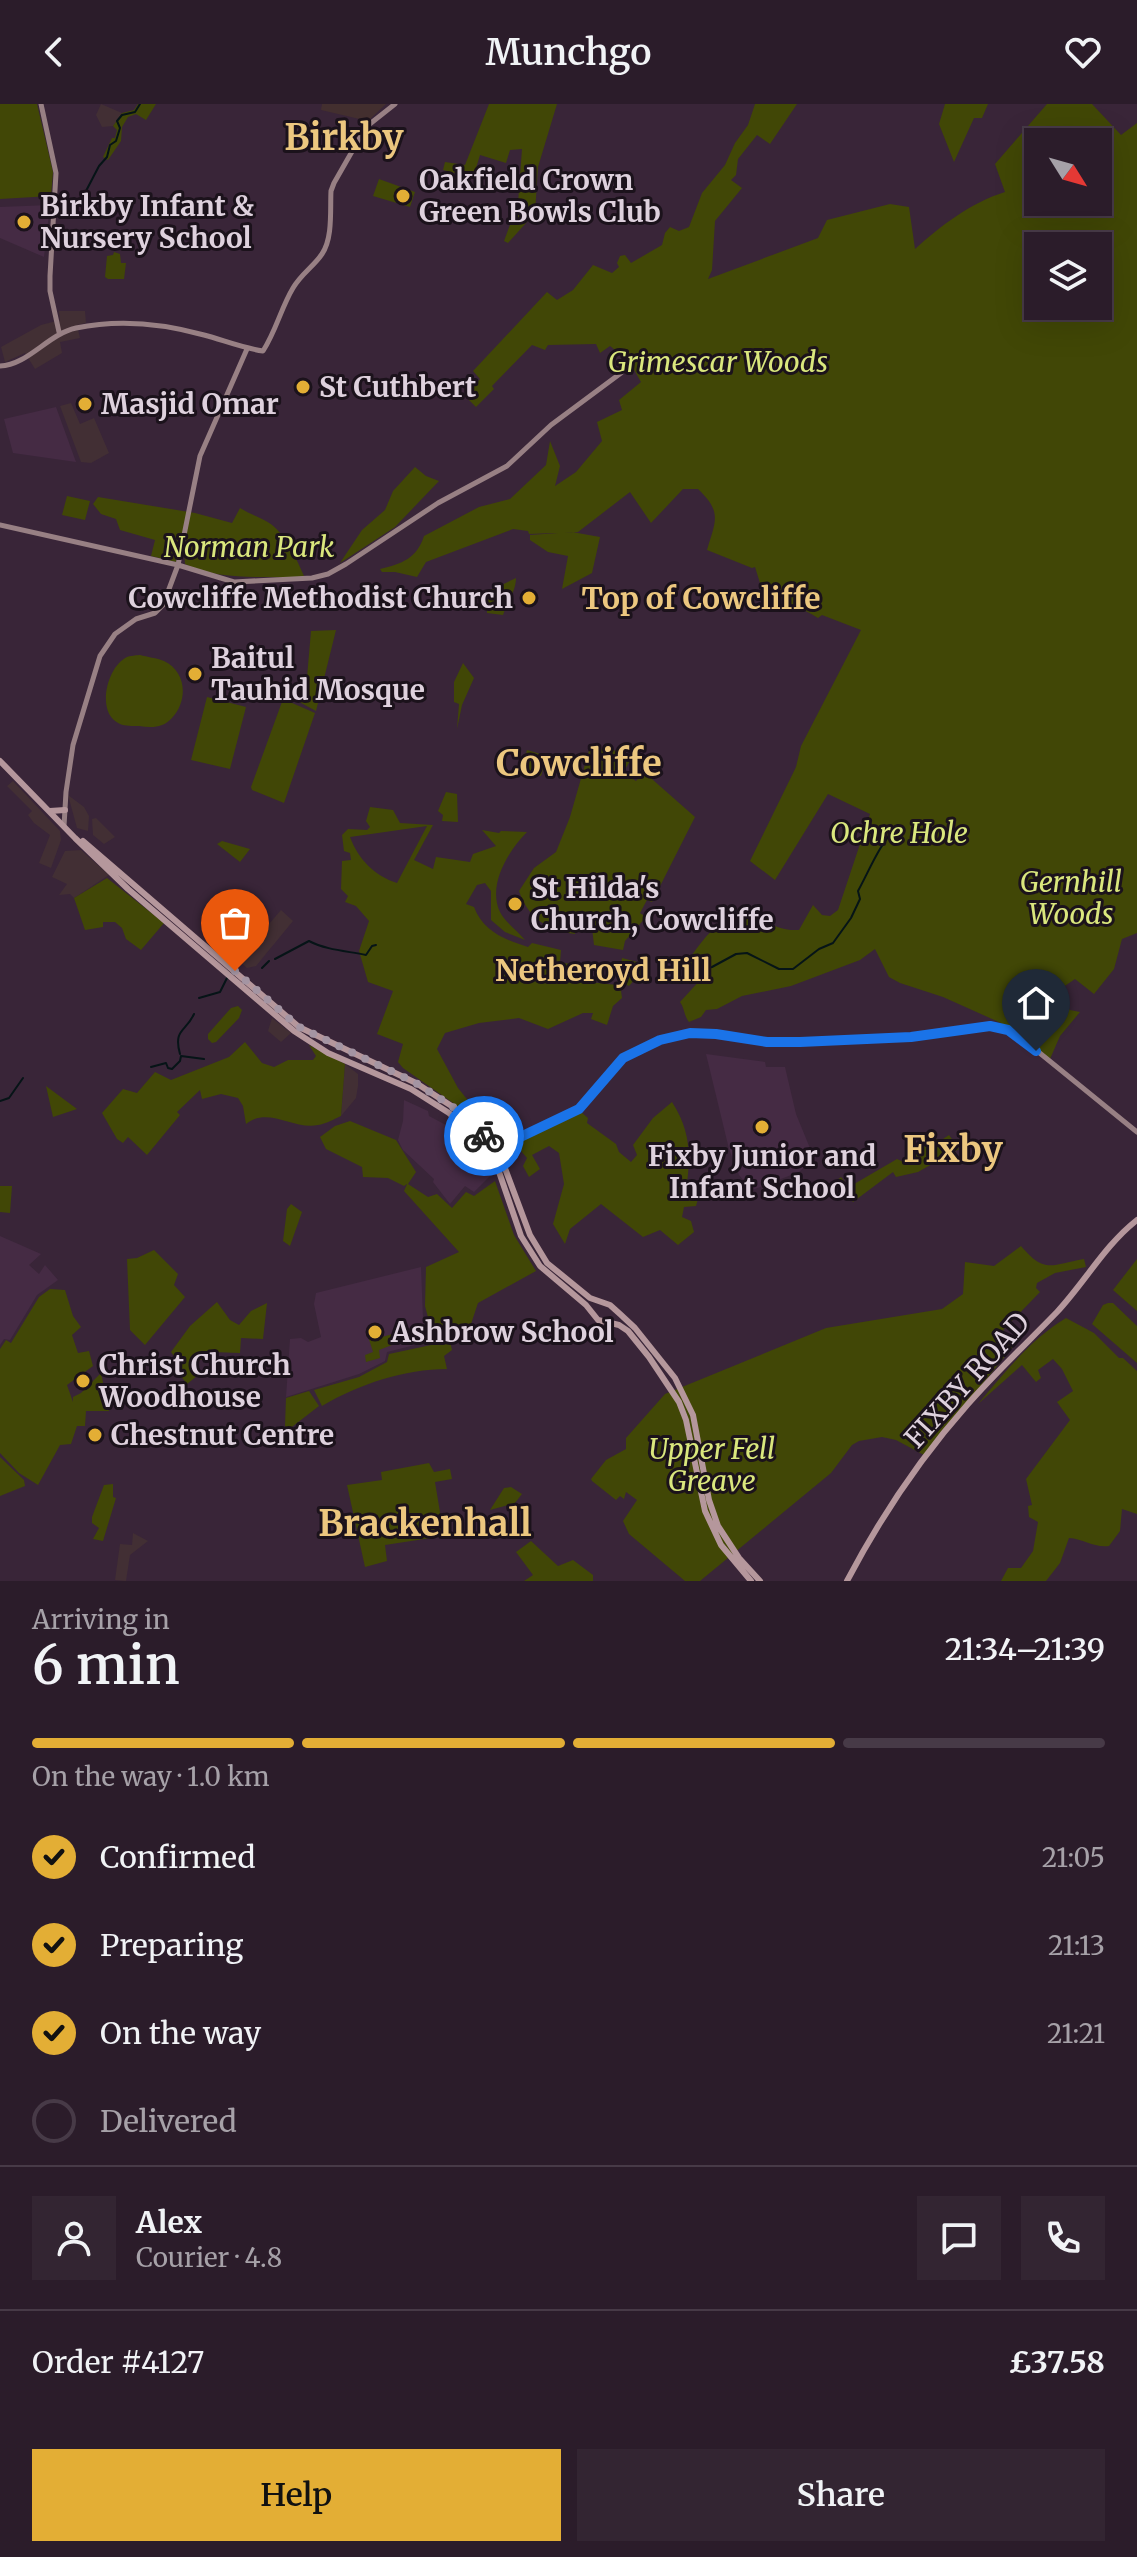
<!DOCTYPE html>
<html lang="en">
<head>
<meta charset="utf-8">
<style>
	:root { --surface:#2b1c2a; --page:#332532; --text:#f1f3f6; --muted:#a6a1a8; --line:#473a47; --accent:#e3ae35 }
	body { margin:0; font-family:Merriweather,serif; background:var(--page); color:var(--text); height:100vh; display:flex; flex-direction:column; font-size:30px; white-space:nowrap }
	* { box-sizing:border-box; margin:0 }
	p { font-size:26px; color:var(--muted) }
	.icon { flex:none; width:44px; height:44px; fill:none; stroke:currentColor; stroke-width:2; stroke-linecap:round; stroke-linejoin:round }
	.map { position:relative; height:1477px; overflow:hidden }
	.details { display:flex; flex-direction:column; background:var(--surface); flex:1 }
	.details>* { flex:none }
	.needle { width:52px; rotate:127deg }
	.buttons { position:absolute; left:1024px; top:24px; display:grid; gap:16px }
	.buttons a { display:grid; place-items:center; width:88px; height:88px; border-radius:0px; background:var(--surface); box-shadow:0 8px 32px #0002,0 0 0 2px var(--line); font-size:40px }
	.pin { position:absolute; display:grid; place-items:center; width:68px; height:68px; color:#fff; margin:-82px -34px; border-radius:50% 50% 50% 0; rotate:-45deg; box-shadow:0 0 8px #0007 }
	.pin .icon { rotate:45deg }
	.courier { position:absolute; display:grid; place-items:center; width:80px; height:80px; margin:-40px; border:6px solid #1a73e8; border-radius:50%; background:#fff; color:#222; box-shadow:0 2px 10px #0007 }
	.overview em { font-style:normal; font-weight:600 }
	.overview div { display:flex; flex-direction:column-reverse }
	.overview { display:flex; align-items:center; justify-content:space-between; height:136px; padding:0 32px }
	h1 { font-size:52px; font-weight:600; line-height:60px }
	.bar { display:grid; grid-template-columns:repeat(4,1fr); gap:12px 8px; align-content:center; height:96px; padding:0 32px }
	.bar i { height:10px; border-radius:6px; background:var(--line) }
	.bar .selected { background:var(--accent) }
	.bar p { grid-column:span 4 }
	.line { display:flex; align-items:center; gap:20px; padding:0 32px; border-top:2px solid var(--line) }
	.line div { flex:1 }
	.round { display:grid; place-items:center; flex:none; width:84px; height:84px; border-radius:0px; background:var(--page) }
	ol { padding:0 32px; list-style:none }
	li { display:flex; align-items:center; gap:24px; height:88px }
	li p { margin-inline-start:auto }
	li .icon { padding:8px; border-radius:50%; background:var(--accent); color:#111; stroke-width:4 }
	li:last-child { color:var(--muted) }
	li i { width:44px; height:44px; border:4px solid var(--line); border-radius:50% }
	.button { display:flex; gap:16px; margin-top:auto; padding:16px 32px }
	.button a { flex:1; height:92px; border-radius:0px; background:var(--accent); color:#111; font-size:32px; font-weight:600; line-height:92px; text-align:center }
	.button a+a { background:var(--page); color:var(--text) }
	header { display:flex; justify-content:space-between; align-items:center; height:104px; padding:0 32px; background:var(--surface); font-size:36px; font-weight:600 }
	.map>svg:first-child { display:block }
</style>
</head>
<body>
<header><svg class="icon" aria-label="back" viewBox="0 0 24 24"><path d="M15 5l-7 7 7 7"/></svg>Munchgo<svg class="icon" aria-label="heart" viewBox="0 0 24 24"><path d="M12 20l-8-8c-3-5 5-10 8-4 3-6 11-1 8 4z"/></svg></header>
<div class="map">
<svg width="1137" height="1477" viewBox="0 0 1137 1477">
	<rect width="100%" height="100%" fill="#392538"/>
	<path fill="#422f34" d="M101,0L122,9L113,22L102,23L96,11Z
		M59,207H85L86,219L77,221L80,234L60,238L62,249L35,265L25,249L5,258L1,243L41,221L60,216Z
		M71,299L80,320L94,314L109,349L91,359L81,358L60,302Z
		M13,677L60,727L61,736L51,764L39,759L50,731L34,719L28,711L32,707L7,682Z
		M68,691L84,703L89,712L88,727L77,724Z
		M96,714L115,733L104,740L93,731L92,715Z
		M81,746L109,771L74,794L70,790L59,791L67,780L52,773L65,747Z
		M281,806L293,817L256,862L247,864L238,856Z
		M272,914L291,929L281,938L268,927Z
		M345,960L358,970V982L356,994L341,1012Z
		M133,1429L148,1437L130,1451L126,1477L115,1476L120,1440L132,1441Z"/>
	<path fill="#452b44" d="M50,101L44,153L0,134V103Z
		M56,303L76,358L13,349L4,315Z
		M706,950L765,958L766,963H785L796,1010L812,1049L810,1058L799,1068L752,1086L739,1071L729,1045Z
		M404,996L428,1007L429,1012L461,1029L478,1041L493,1059L495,1067L474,1088L465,1082L450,1100L433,1078L434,1075L403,1046L398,1036L403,1017Z
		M0,1132L41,1150L29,1161L39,1170L45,1161L58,1176L37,1191L10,1236L4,1235L0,1241Z
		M421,1163L423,1215L431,1237L387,1248L385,1257L359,1270L286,1293L290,1235L301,1234L308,1238L321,1233L314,1200L316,1189Z"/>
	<path fill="#432f2f" d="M322,0H386L368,17L321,6Z"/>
	<path fill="#414706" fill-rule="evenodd" d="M0,0H37L53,68L51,92L0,95Z
		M138,0H156L146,16L136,10L128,13L122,23L121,37L108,56L103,53L112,34H115L117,26L113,22L122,9L134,6Z
		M489,0H557L538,63L535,109L508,139L504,137L518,99L522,45L510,46L506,59L480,51L473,74L443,66L445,58L465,61Z
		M755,0H797L770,40L757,31L738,55L736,71L731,76L742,84L715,117L712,166L708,175L818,134L827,116L890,100L909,103L915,145C942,121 970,99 1005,88L995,60L1047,0H1092L1121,31L1137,19V829L1122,835L1114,865L1094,890L1075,875L1056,888L1070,906L1080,908L1060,932L1050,955L1030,938L1045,919L1037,908L1022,911L1012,925L1001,922V919L943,893L900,879L889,873L875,845L860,856L791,882L742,892L717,905L706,906L701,913L689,918C684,912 685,905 680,898L702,874L688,864H683C697,845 718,806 750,813C769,817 777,827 799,826L813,801L822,811L830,812L838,806L870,710L828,690L775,776L750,757L796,663L801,642L861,526L822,511L818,514C805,505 791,502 779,493L780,487L760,479L755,463L752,464L707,446C716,416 722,408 698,385H683L651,419L630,388L578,428L529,430L528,427L513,425L426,458L417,473L395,468H382L380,465C402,460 417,454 424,432L479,403L510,395L546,361L550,337L560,362L555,382L576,368L602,337L597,318L622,306L619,296L641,278L629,257L610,242L600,249L596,240L548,241L545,246L532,241L492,282L494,285L476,303L464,291L480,275L473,267L547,188L557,196L573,186L593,161L612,169L619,163L617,159L620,152L625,151L631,159L662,141L665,129L670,123L679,127L689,123L702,89L725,61L735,39L748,21ZM1038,38H1098V98H1038ZM1038,142H1098V202H1038Z
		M945,0H988L982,14H974L954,58L939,20Z
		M379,75L415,88L410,103L373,92Z
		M114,148L120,150L121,159H126L124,175H108L105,173L107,152L113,151Z
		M415,363L426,372L439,377L395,423L340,459L362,426L385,406L393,387Z
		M67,392L90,397L85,416L62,411Z
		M98,393L195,409L232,419L240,404C248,409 256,412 264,416C284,425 296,454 305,474C263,471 223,478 185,460L184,444L179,443L176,458L151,452L155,436L120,426L116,415L101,410L93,400Z
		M572,428L600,433L592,469L562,485L568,452L548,448L530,436V431Z
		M516,474C516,487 507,499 503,511L487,509V488Z
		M336,526L316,607L288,592L290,583L306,585L311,527Z
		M140,551C147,553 157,554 164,557C187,568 188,597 172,614C163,624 152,624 139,622C133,622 125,622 120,620C95,610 107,562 127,553C128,552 139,551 140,551Z
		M463,559L474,574L462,601L457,625L459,600L454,598V578Z
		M207,593L246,603L230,665L191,656Z
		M283,595L315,609L284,699L252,686L251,683Z
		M605,640L630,657L623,669L636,677L644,668L695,713L652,798L647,796L640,809L646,813L625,837L623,846L594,841L592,824L576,821L575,830C547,826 528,814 519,787L534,764L556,748L570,713L590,643L600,648Z
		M527,646L547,652L541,672L522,665Z
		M446,688L457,690L458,718L442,717L443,711L438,707Z
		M370,703L393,706L400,719L433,721L414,756L433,765L436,753L470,758L473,750L496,742L482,726L499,729L501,727L527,728C509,746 487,781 500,808C504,817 518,827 525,836L505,828L491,816V787L485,779L477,781L466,800L474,803C483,827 505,836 528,843L532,839L561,846L560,858L570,860L571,876L617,881L622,854L649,861L641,875H635L629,882L625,880L621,887L622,894L613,902L607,921L591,915L593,909H583L548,925L519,914L479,919L445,929L437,945L458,984L500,1036H492L456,1001L403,964L398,958L403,940L377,930L393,887L368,878L359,847L369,817L356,802L345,798L348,792L341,785L342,757L351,756L350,749L344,747L342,731L348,725L367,726L370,723L366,717ZM427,722L397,779C375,772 358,755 350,733Z
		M222,737L250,745L240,758L217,740Z
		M107,774L164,819L141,846L126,835L122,824L115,818H103V823L85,826L74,794Z
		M238,902L242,906L239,914L216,938L212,939L208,935V930L231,904Z
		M245,938L262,959L274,963L288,956H313L316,952L309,941L345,960L341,1012C334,1015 326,1020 318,1021C293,1026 268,1002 246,1020L243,1002L238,994L221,990L202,995L200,986L177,1008L180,1011L147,1051L128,1033L123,1039L117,1035L102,1009L123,985L137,989L155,968L171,976L229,953Z
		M46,982L77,1005L53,1013Z
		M672,998C691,1027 691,1053 686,1086L698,1095L696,1102L684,1103L682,1113L691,1117L694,1128L678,1141L660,1126L643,1133L601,1100L570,1125L565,1140L553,1120L564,1080L559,1049L549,1042L532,1051L540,1065L529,1073L523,1062L527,1054L515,1040L581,1008L588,1014L587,1019L616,1040L619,1048L631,1058L637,1051L633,1041L653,1014Z
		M350,1017L396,1036L416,1068L408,1080L428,1093L437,1090L452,1104L466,1088L474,1092L495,1077L514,1131L536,1167L478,1199L469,1226L433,1232L425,1202L426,1163L459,1148L404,1087L407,1080L404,1082L388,1074L363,1073L362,1063L326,1045L320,1033L335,1022Z
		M949,1031L959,1045L918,1068L896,1073L893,1068L853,1098L836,1077L841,1073L849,1083L897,1055L906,1059L911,1055L910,1049L935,1034L940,1037Z
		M0,1082H12L10,1109L0,1108Z
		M291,1100L302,1108L290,1142L283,1137L287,1105Z
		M1021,1142C1045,1170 1050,1161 1084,1155L1086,1163L1055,1169L1037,1179L1036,1184L1040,1188L1003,1226L1016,1239L924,1351L896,1336L882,1333L859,1337L852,1341L831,1369L700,1477H685L629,1430L623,1417L637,1396L626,1388L624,1395L620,1392L616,1396L592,1377L591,1375L606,1356L626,1345V1334L665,1290L826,1224L942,1205L963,1190L965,1158L994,1162Z
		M154,1146L178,1170L174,1181L185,1193L145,1241L130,1226L127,1155L137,1154Z
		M1137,1155V1207L1113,1186Z
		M50,1185L65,1186L73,1212L81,1223L72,1231L78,1249L89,1247L93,1262L67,1281L73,1298V1293L81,1289L101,1269L109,1307H86L85,1322H77L71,1340L60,1341L38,1381L19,1369L0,1349V1245L6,1236L11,1239L39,1193Z
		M217,1198L230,1216L239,1221L251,1207L267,1199L263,1235L241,1234L240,1249L213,1248L197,1258V1272L187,1280L176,1266L179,1259L171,1248L190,1222Z
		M1108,1199H1113L1137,1222V1259L1092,1220L1103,1201Z
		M1066,1214L1094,1229L1119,1254H1123L1137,1267V1410L1122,1405L1120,1427L1109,1442C1094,1444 1084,1435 1069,1434L1060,1459L1046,1477H1001L1008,1464H1021L1033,1447L1038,1418L1029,1413L1028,1402L1032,1401L1026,1375L1070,1316L1057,1298L1073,1287L1062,1265L1053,1255L1038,1266L1041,1274L1036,1278L1022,1261L978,1300C1003,1270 1032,1234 1066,1214Z
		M374,1223L380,1227L382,1233L403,1227L405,1236L379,1246L380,1254L366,1258L365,1251L373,1248L366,1226Z
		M450,1237L452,1246L444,1252L447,1265C405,1265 359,1280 322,1302L314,1286L359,1273L387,1258L389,1250Z
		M309,1287L319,1302L288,1326L285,1322L286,1294Z
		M0,1353L24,1376L25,1382L0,1392Z
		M429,1359L434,1368L450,1365L452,1375L435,1378L444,1432L385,1441L387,1457L365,1463L347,1381L382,1376L381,1368Z
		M113,1380V1393L116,1394L103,1437L93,1435L99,1424L92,1419V1413L104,1381Z
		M511,1383L522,1390L515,1399L490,1406L504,1384Z
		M531,1437L558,1462L573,1456L593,1471V1477H524L533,1471L516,1448Z"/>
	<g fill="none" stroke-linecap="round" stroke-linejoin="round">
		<path stroke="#061417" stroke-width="2" d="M86,87L99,62L107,53L110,41L116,37L120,24L117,17L122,11L135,8L140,0
			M275,855L309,837C326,846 347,847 366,851L372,842L376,841
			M262,864L269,857
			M689,868L712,863L736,850L747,849L779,865H793L819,845L833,839L851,814L860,795L858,787C871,763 879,741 898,721
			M199,894L220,888L227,874
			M180,950C173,925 186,928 194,910
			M151,963L166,959L168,964L172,965L180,957L181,952L204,955
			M0,997L9,994L23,974"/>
		<path stroke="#988084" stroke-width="5" d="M41,0L56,69L50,172V187L59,228
			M0,262C28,261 48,230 76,224C119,215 161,219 204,231C223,236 242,244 263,247C276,227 281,204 293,184C301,170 314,162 322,150C333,134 330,106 331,87L334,79L366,23L395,0
			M0,421L178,461L234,478L312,474L328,470L346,460L438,399L507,362L551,321L621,269
			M64,722L66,688L73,641L100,552L115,530L136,515L155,509L163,501L178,461L200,352L247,245
			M491,1044L512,1037L579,1005L623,954L660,936L690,929L716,930L767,938H800L911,933L990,922L1008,926L1020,933L1137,1028"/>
		<path stroke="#b5979c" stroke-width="6" d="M0,657L75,734L128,785L294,927L328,949L411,985L449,1009L476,1033L497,1062L521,1132L540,1162L586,1201L598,1216L619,1221L628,1227L649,1253L679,1298L686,1316L705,1407L721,1441L751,1477
			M50,707L65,706
			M83,737L299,923L416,979L453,1003L483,1030L503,1059L530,1131L547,1159L590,1194L610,1201L620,1210L635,1224L675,1274L693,1311L709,1396L718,1422L739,1454L760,1477
			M847,1477C880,1414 921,1353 968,1300C996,1268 1027,1239 1057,1208C1085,1178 1105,1141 1137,1116"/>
	</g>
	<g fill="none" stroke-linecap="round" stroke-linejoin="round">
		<path stroke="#a495a3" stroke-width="8" stroke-dasharray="0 14.4" d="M235,867L299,923L416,979L453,1003L484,1032"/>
		<path stroke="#1a73e8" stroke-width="10" d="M484,1032L493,1043L512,1037L579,1005L623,954L660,936L690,929L716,930L767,938H800L911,933L990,922L1008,926L1036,947"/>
	</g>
	<g fill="#e3ae35" stroke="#1b121b" stroke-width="3">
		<circle cx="403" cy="92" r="8"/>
		<circle cx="24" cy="118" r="8"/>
		<circle cx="303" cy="283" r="8"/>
		<circle cx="85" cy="300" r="8"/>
		<circle cx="529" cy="494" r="8"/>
		<circle cx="195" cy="570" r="8"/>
		<circle cx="515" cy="800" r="8"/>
		<circle cx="762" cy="1023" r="8"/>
		<circle cx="375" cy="1228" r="8"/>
		<circle cx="83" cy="1277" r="8"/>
		<circle cx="95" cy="1331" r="8"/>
	</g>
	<g text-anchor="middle" stroke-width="6" stroke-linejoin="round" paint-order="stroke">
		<g font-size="28" font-weight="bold" fill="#ded1dd" stroke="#1b121b" text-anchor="start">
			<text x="419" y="86">Oakfield Crown<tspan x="419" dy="32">Green Bowls Club</tspan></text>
			<text x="40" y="112">Birkby Infant &amp;<tspan x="40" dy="32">Nursery School</tspan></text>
			<text x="319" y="293">St Cuthbert</text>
			<text x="101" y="310">Masjid Omar</text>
			<text x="513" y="504" text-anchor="end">Cowcliffe Methodist Church</text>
			<text x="211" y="564">Baitul<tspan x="211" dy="32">Tauhid Mosque</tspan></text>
			<text x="531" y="794">St Hilda's<tspan x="531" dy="32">Church, Cowcliffe</tspan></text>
			<text x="762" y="1062" text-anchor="middle">Fixby Junior and<tspan x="762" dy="32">Infant School</tspan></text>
			<text x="391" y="1238">Ashbrow School</text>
			<text x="99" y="1271">Christ Church<tspan x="99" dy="32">Woodhouse</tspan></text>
			<text x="111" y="1341">Chestnut Centre</text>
		</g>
		<g font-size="28" font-style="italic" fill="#dae77d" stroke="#1b121b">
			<text x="718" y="268">Grimescar Woods</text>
			<text x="249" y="453">Norman Park</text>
			<text x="899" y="739">Ochre Hole</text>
			<text x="1071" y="788">Gernhill<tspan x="1071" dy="32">Woods</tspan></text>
			<text x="712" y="1355">Upper Fell<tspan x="712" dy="32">Greave</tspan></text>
		</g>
		<g font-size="28" fill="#ded1dd" stroke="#1b121b">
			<text transform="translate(967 1276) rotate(-48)" y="10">FIXBY ROAD</text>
		</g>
		<g font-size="30" font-weight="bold" fill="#ecc77f" stroke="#1b121b">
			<text x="701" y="505">Top of Cowcliffe</text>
			<text x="603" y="877">Netheroyd Hill</text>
		</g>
		<g font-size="36" font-weight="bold" fill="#ecc77f" stroke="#1b121b">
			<text x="344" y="46">Birkby</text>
			<text x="579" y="672">Cowcliffe</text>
			<text x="953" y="1058">Fixby</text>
			<text x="425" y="1432">Brackenhall</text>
		</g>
	</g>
</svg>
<div class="buttons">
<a><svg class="needle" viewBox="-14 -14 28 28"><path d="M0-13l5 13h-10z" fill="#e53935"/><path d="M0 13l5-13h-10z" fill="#a6a1a8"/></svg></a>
<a><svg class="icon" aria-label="layers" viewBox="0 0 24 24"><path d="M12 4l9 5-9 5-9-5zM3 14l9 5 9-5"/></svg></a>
</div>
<div class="pin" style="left:235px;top:867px;background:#ea580c"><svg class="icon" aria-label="bag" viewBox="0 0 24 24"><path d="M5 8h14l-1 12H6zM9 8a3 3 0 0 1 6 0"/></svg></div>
<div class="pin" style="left:1036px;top:947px;background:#1f2937"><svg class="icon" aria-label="home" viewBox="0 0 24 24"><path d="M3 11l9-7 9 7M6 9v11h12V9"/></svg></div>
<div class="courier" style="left:484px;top:1032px"><svg class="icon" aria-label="bike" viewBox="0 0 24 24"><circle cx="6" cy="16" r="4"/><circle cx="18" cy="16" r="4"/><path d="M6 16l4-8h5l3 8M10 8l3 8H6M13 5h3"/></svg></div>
</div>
<section class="details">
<div class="overview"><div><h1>6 min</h1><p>Arriving in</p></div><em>21:34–21:39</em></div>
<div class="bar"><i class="selected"></i><i class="selected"></i><i class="selected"></i><i></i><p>On the way · 1.0 km</p></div>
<ol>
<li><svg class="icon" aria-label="check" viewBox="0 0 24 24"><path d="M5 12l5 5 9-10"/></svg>Confirmed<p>21:05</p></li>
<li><svg class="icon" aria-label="check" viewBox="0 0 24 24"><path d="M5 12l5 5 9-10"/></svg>Preparing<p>21:13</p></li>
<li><svg class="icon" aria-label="check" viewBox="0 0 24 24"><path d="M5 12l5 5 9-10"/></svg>On the way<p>21:21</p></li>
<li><i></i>Delivered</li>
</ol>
<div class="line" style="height:144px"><a class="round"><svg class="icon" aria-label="person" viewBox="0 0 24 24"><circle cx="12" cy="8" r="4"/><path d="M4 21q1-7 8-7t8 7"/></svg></a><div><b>Alex</b><p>Courier · 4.8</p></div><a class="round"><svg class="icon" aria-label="chat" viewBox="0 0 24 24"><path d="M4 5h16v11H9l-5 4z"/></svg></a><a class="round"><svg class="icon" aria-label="phone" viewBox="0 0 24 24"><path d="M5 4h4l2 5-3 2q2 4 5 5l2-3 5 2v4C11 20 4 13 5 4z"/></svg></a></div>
<div class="line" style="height:104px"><div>Order #4127</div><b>£37.58</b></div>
<div class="button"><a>Help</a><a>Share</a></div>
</section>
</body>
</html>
